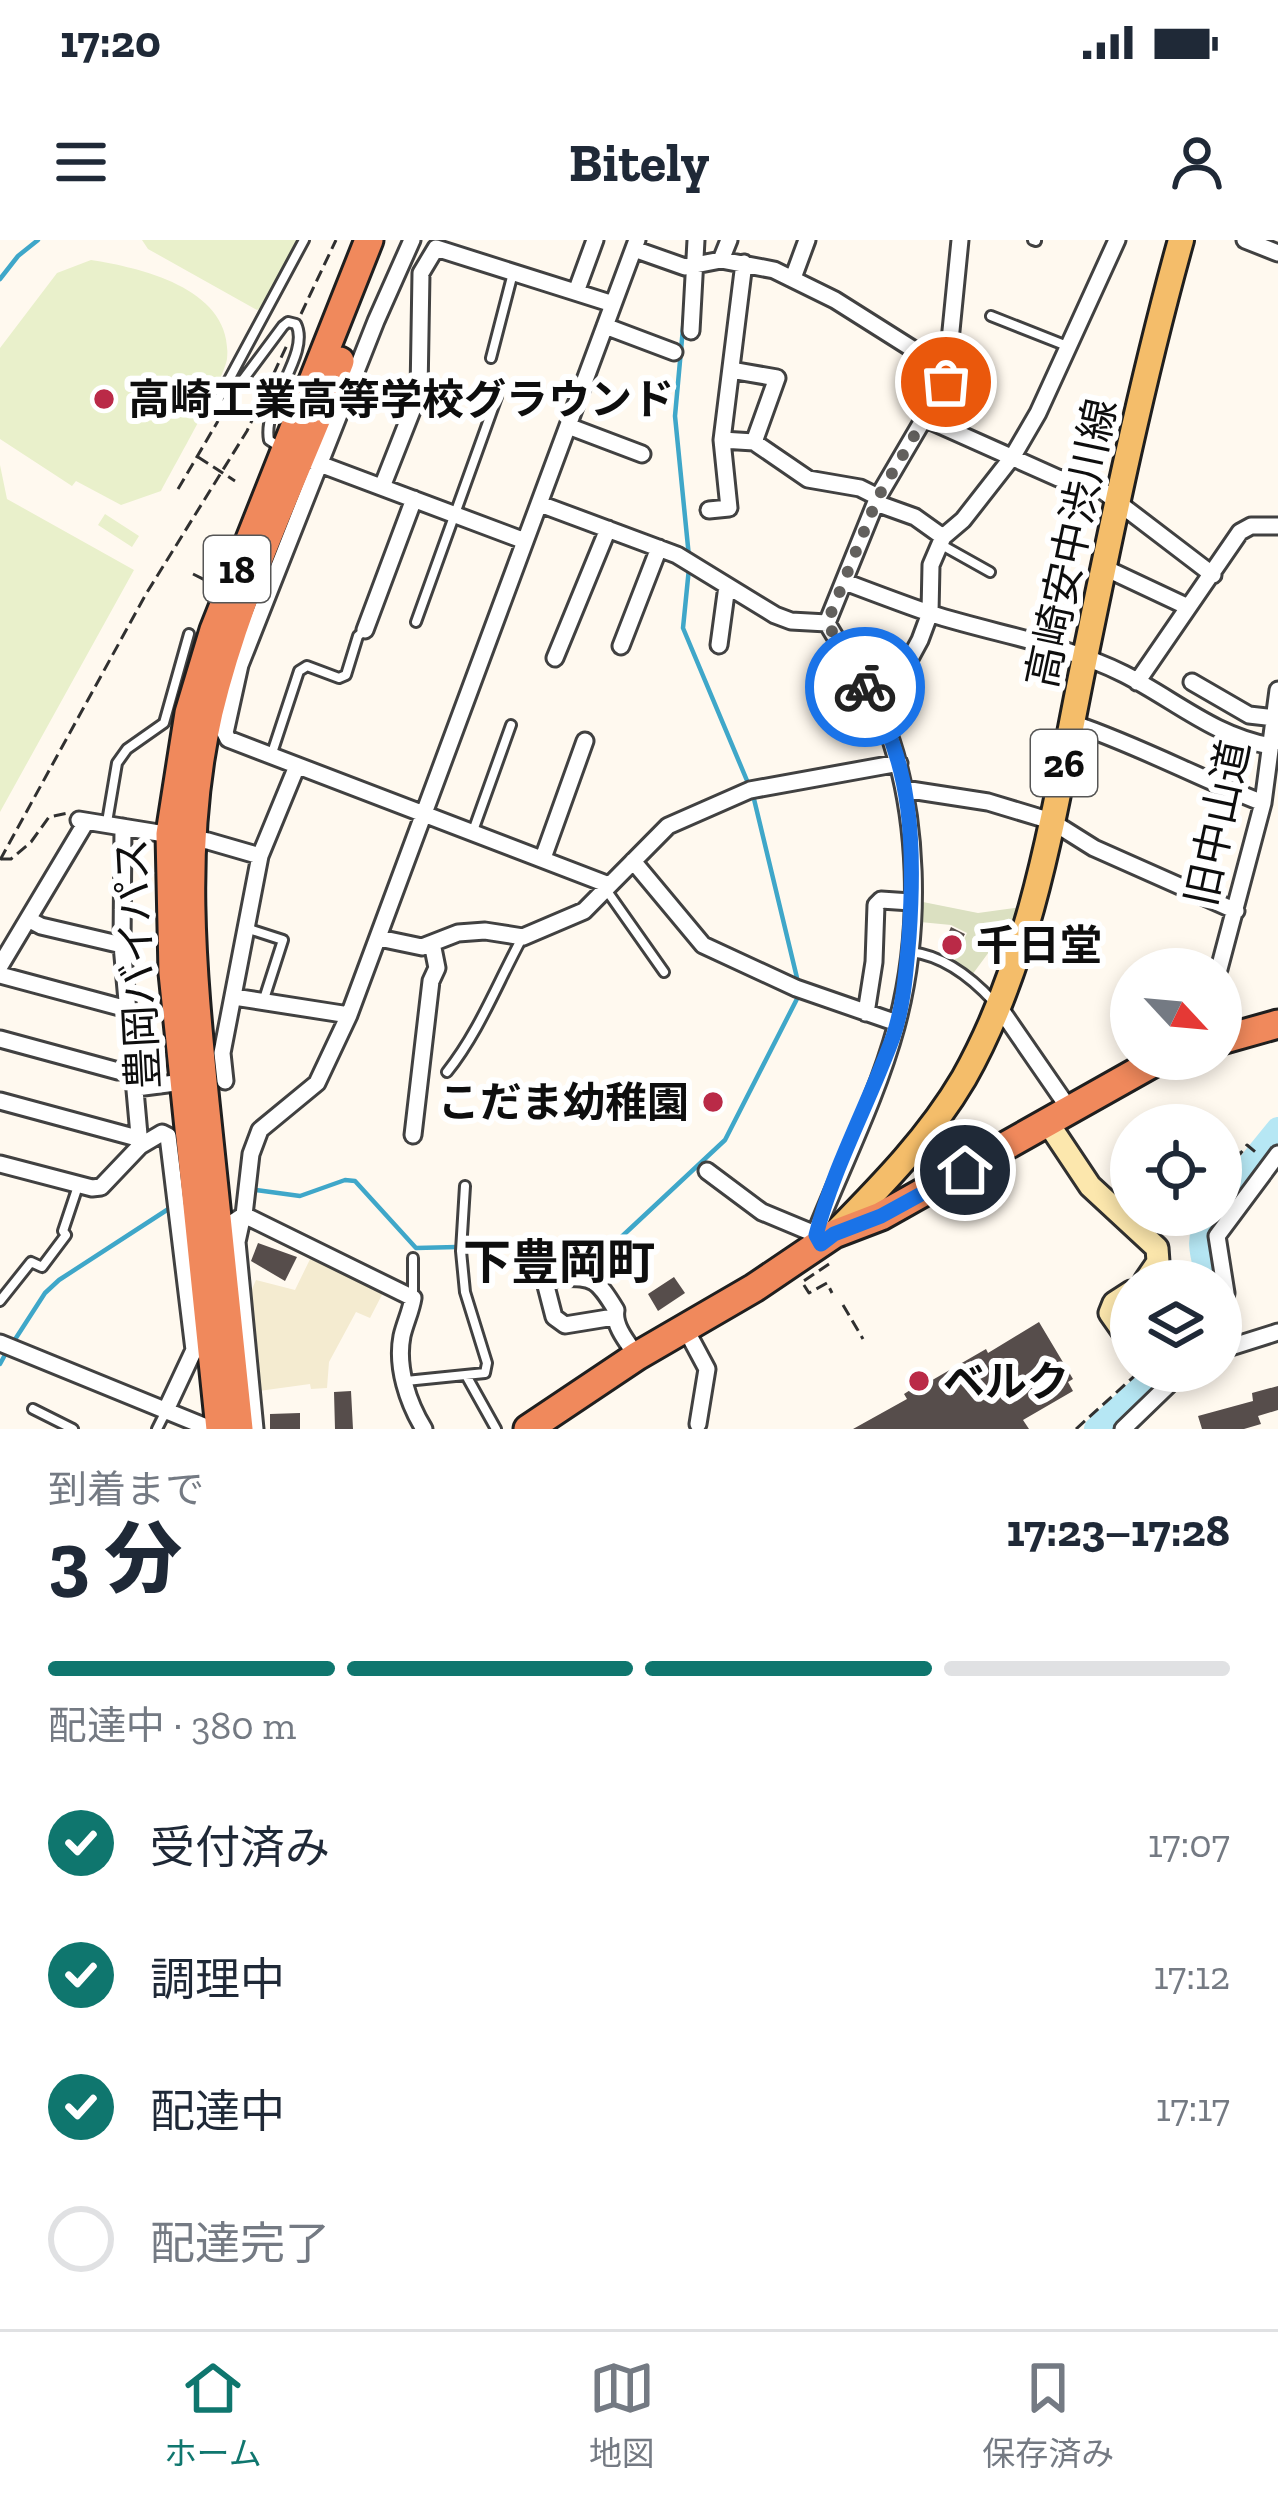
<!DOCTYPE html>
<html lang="ja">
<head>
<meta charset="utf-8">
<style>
	:root { --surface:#fff; --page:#f6f6f7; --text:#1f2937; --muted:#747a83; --line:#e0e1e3; --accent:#0f766e }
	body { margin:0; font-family:"Zilla Slab","Noto Sans JP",serif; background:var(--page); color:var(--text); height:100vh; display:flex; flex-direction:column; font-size:45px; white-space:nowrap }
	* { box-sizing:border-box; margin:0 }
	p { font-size:39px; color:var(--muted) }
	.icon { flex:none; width:66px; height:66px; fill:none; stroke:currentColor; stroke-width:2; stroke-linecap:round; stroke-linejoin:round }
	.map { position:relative; height:1189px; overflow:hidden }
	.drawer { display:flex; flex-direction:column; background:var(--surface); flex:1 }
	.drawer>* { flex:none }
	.needle { width:78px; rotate:116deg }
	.controls { position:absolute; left:1110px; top:708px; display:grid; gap:24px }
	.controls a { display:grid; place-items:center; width:132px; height:132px; border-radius:50%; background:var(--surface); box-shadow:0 6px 18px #0003; font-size:60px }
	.pin { position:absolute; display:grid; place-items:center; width:102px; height:102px; color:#fff; margin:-51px; border:6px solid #fff; border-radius:50%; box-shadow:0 3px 12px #0007 }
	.courier { position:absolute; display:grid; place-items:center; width:120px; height:120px; margin:-60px; border:9px solid #1a73e8; border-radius:50%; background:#fff; color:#222; box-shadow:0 3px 15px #0007 }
	.head em { font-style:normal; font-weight:800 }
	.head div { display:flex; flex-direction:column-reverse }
	.head { display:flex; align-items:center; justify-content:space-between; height:204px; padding:0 48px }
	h1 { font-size:78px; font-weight:800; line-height:90px }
	.bar { display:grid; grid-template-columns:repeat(4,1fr); gap:18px 12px; align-content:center; height:144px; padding:0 48px }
	.bar i { height:15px; border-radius:9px; background:var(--line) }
	.bar .current { background:var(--accent) }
	.bar p { grid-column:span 4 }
	ol { padding:0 48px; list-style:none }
	li { display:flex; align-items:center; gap:36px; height:132px }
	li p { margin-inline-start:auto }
	li .icon { padding:12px; border-radius:50%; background:var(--accent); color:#fff; stroke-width:4 }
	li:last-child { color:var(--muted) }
	li i { width:66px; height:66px; border:6px solid var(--line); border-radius:50% }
	.status { display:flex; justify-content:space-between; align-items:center; height:84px; padding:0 60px; background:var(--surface); direction:ltr }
	.status svg { height:33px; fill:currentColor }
	header { display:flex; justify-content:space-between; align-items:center; height:156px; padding:0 48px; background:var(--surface); font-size:54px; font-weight:800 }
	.tab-bar { display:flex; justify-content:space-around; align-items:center; height:168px; border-top:3px solid var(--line); background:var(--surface); font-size:33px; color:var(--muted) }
	.tab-bar a { display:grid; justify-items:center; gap:6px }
	.tab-bar .current { color:var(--accent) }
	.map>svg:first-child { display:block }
</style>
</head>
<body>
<div class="status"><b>17:20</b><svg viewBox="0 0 49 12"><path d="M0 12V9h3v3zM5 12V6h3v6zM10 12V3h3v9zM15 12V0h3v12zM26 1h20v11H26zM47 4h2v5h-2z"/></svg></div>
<header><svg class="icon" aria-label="menu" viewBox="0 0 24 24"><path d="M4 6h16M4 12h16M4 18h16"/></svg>Bitely<svg class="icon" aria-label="person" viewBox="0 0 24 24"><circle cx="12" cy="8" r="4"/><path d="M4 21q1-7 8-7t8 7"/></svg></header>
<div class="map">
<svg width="1278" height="1189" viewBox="0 0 1278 1189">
	<rect width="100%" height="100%" fill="#fff9ef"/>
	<path fill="#f4ebd0" d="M314,1011L385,1049L370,1078L356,1072L329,1122L327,1148L311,1149L310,1144L259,1151L249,1056L256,1040L295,1050Z"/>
	<path fill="#dbe0c1" d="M918,661L978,673L1022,667L972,735L953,723L967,693L951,685L920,682Z"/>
	<path fill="#e9f0cb" d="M142,0H297L265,65L257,70L148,9Z
		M91,20C142,28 234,49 227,119C224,139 173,228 161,251L121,265L76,241L72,246L0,199V108L57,33Z
		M0,225L7,259L134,330L0,572Z
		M105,274L139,296L132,307L98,285Z"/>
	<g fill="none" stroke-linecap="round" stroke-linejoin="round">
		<path stroke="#3fa7c9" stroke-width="4.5" d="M0,39L18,16L38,0
			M685,66L675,176L689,317
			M689,328L683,388L748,543
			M753,555L798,742
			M256,950L300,956L345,940L355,941L416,1008L457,1007
			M463,1007L610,1004L617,1001L725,900L800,753
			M14,1101L45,1053L59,1040L173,966
			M0,1124L6,1113"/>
		<path stroke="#b6e7f4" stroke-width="24" d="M1221,959L1278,889
			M1209,1041C1202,1016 1195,998 1210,975
			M1096,1189L1160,1131"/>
	</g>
	<path fill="#564d4b" d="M951,687L965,694L952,717L940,711Z
		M258,1003L297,1017L285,1041L251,1021Z
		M674,1037L685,1053L658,1071L648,1054Z
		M1039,1082L1073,1139L1068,1142L1073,1151L1023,1180L1029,1189H853L907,1159L904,1154L921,1143L922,1146L986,1109L988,1113Z
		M1278,1146V1170L1258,1176L1261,1184L1244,1189H1202L1198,1176L1253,1161L1252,1153Z
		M351,1151L353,1189H335L334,1152Z
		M300,1173V1189H270V1174Z"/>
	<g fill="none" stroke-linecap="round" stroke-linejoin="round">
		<g stroke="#414141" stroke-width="14">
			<path id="lane" d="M1033,0L1036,1
				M991,76L1067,106
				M491,118L513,33
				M278,206L269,200C262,163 311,114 296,84L288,82L283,86L222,168H218V160L304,0
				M940,304L990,332
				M416,382L497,157
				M271,516L299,431L307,426L339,438L346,435L358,396L364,391
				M107,582L117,523L127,509L164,483L189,394
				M473,591L511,485
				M607,651L664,732
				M249,689L283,700L264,759
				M911,712C945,716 972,738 994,762
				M447,832C479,792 497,744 522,698
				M413,1018V1056
				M0,1061L31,1022L42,1027L66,995L63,991L78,946
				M467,1137L496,1189
				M406,1141L485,1133L487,1123L465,1052L461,1011L465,946
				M33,1169L73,1189
				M157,1189L165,1173"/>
		</g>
		<g stroke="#414141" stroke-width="21">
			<path id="street" d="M412,0L376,81L240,425L225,493L228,499L609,645
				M1245,0L1278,13
				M634,9L685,27L721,20L774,30L835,60L949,132
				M721,20L729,0
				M744,23L722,200L754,202L808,239L860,248L878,257
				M793,38L807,0
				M576,52L595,0
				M605,86L674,112
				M691,91L696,0
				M731,130L777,138L754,202
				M926,179L1058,238L1099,248L1213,335
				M568,186L642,214
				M309,220L525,301
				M382,247L419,153L421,33L436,8L613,64
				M876,263L915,277L943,297
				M540,264L677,315L775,375L791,381L827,383C844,414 870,445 883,478C920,571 922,691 896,787C877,857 842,926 815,994L821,1004
				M709,270L729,268L722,200
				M1105,328L1188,367
				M845,342C874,353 903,364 932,374C995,394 1064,404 1124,434C1175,460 1214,496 1271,506
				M827,383L878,257L946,141L960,0
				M365,390L414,259
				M719,405L727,346
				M621,406L659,308
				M555,418L608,289
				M1137,442L1240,292L1251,286H1278
				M1192,442L1249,475L1275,478
				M881,472L920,400L930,373L931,325L943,297L963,280L1013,216L1038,173L1117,0
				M1072,483C1138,505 1198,538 1263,563
				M904,549L988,562L1051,581L1094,608L1236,671
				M79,580L208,601L260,616
				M543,618L585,501
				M633,621L703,705L796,748L897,783
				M28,679L41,686L122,705
				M379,698L422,707L458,693L485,691L523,697L584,671L668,586L750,550L899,523
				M0,726L86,582
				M1219,729L1263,563L1278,450
				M0,735L127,769
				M234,757L349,775
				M999,767L1070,870
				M866,773L874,722L876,665L881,660L911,662
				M0,799L118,831H133
				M225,841L222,813L260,616L297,526
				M136,848L183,842
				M0,861L137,898
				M413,895L431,741L437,728L432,703
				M140,906L162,893L168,896L194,1110L165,1172
				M0,924L92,948L101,947L140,906L122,705L123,587
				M707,931L762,972L815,994
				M244,975L413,1058C411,1071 405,1083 402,1096C396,1127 408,1163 424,1189
				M242,979L237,1002L255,1189
				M218,992L244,975L251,914L260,890L317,843L349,775L637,0
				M614,1077L565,1085L554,1077L546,1046L555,1037C594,1038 595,1036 616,1070C613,1086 628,1103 637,1116
				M1221,1082L1226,1053L1217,996L1278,914
				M684,1086L707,1129L698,1184
				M0,1103L211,1189
				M1221,1110L1278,1092
				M1123,1189L1183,1131"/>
		</g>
		<g stroke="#303030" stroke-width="27">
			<path id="secondary" d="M1048,883L1090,946L1157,1008L1158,1022L1145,1041
				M1131,1052L1114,1063L1110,1073L1131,1103"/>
		</g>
		<g stroke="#1f1f1f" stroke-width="30">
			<path id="primary" d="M836,992C883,944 930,896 964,838C1034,714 1055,565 1083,427C1112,285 1142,140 1181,0"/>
		</g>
		<g stroke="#1f1f1f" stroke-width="33">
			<path id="highway" d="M1221,800L1278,784
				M220,1189L173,733L170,594L189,473L214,390L369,0
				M239,1189C228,1080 216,971 205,862C192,731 179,602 209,472C238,351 295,236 340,121
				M528,1189L637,1116L754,1048L834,994L881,976L1160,819"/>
		</g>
		<path stroke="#303030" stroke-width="3" stroke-dasharray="12 6" stroke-linecap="butt" d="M301,74L336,0
			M198,217L235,241
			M178,249L218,181
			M193,334L211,343
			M1,619H11L31,602L49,577L68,573
			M0,620L146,354L247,191L287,105
			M1221,896L1240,914L1247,905L1259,915
			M829,1024L802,1042L809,1053L827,1043L832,1053
			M843,1065L863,1099
			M1143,1131L1154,1144
			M1076,1189L1140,1131"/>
		<use href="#lane" stroke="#fff" stroke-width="8"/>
		<use href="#street" stroke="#fff" stroke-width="15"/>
		<use href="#secondary" stroke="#fce7ad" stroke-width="21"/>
		<use href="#primary" stroke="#f4bd6a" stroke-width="24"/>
		<use href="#highway" stroke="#f0895c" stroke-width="27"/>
	</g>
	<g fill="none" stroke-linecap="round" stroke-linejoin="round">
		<path stroke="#62605d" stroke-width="12" stroke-dasharray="0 21.6" d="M865,447L827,383L878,257L946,142"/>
		<path stroke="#1a73e8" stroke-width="15" d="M865,447C914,522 915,611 909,697C906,731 904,765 893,797C869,863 833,928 816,995L821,1004L834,994L881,976L965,930"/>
	</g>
	<g fill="#ba2a47" stroke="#fff" stroke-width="4.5">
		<circle cx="104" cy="159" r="12"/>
		<circle cx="952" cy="705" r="12"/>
		<circle cx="713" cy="862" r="12"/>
		<circle cx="919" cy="1141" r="12"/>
	</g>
	<g text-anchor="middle" stroke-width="12" stroke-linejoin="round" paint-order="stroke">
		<g fill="#fff" stroke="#565656" stroke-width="3">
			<rect x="204" y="296" width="66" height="66" rx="9"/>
			<rect x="1031" y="490" width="66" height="66" rx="9"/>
		</g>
		<g font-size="39" font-weight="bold" fill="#0e0e0e">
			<text x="237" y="343">18</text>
			<text x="1064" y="537">26</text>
		</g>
		<g font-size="42" font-weight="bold" fill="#0e0e0e" stroke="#fff" text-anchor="start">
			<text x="128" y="174">高崎工業高等学校グラウンド</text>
			<text x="976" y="720">千日堂</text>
			<text x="689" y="877" text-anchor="end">こだま幼稚園</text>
			<text x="943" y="1156">ベルク</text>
		</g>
		<g font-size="42" fill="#0e0e0e" stroke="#fff">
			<text transform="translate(1071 303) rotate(-78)" y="15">高崎安中渋川線</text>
			<text transform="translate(1217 583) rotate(-78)" y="15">旧中山道</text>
			<text transform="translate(137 724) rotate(-93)" y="15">豊岡バイパス</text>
		</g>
		<g font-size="48" font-weight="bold" fill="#0e0e0e" stroke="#fff">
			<text x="559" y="1039">下豊岡町</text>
		</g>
	</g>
</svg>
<div class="controls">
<a><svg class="needle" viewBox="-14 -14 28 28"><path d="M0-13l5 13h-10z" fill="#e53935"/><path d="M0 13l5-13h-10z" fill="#747a83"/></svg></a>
<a><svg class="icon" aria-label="locate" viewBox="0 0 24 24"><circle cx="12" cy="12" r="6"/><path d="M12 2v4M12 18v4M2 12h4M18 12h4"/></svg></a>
<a><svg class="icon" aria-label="layers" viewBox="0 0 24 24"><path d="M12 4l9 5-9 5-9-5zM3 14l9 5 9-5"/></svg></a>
</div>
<div class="pin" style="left:946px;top:142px;background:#ea580c"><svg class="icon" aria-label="bag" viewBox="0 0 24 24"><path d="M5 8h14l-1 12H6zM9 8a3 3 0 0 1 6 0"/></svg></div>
<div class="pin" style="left:965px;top:930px;background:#1f2937"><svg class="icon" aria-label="home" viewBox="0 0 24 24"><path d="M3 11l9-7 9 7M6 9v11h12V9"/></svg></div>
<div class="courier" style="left:865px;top:447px"><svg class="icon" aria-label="bike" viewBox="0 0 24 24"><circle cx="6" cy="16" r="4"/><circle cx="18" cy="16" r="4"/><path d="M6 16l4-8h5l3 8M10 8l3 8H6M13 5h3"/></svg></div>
</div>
<section class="drawer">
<div class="head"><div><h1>3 分</h1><p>到着まで</p></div><em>17:23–17:28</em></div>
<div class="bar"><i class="current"></i><i class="current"></i><i class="current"></i><i></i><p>配達中 · 380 m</p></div>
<ol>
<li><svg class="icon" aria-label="check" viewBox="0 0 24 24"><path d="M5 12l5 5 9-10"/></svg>受付済み<p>17:07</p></li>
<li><svg class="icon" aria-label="check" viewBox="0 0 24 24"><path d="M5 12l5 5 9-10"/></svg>調理中<p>17:12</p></li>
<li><svg class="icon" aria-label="check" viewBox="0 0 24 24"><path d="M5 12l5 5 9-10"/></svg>配達中<p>17:17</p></li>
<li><i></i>配達完了</li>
</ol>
</section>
<nav class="tab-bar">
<a class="current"><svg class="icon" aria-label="home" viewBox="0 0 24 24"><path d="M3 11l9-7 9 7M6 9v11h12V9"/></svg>ホーム</a>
<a><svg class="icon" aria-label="map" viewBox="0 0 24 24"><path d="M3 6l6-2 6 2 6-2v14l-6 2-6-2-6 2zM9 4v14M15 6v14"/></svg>地図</a>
<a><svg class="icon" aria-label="saved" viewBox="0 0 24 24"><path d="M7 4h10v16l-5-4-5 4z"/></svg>保存済み</a>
</nav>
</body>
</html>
